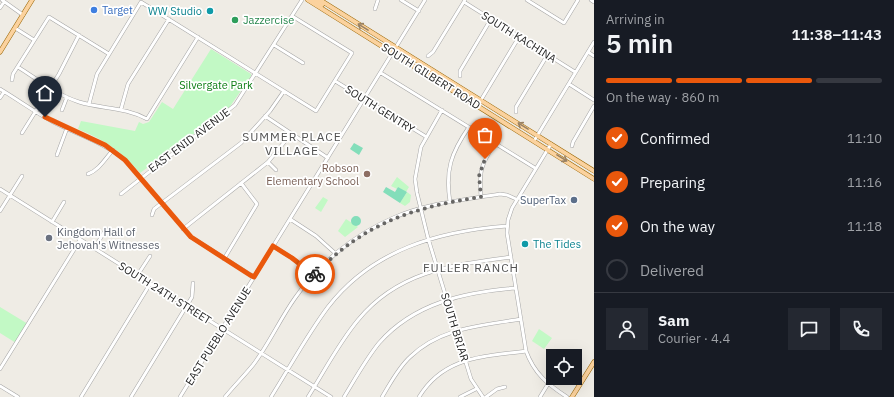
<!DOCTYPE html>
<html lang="en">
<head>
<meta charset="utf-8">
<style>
	:root { --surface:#171b24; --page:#242831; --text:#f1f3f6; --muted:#9ea1a6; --line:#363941; --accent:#ea580c }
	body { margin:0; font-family:"IBM Plex Sans",sans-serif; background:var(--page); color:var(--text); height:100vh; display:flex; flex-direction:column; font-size:15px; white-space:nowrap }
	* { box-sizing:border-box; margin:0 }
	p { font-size:13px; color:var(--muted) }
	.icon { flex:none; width:22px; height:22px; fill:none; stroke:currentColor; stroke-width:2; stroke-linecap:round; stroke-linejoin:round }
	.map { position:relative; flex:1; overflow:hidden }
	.sheet { display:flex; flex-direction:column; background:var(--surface); width:300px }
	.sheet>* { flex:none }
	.fabs { position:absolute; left:546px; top:349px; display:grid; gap:8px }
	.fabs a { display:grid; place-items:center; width:36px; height:36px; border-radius:0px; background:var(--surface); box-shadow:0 4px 16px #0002; font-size:20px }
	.pin { position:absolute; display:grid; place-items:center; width:34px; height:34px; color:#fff; margin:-41px -17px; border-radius:50% 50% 50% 0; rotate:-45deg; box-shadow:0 0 4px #0007 }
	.pin .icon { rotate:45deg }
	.courier { position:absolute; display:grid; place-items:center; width:40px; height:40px; margin:-20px; border:3px solid #ea580c; border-radius:50%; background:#fff; color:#222; box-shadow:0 1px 5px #0007 }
	.overview em { font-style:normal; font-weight:600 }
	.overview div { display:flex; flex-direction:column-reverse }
	.overview { display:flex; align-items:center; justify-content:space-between; height:68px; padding:0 12px }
	h1 { font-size:26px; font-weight:600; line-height:30px }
	.bar { display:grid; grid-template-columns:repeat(4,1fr); gap:6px 4px; align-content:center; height:48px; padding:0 12px }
	.bar i { height:5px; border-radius:3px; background:var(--line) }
	.bar .current { background:var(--accent) }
	.bar p { grid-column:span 4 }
	.line { display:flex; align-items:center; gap:10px; padding:0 12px; border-top:1px solid var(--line) }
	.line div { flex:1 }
	.round { display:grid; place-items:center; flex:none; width:42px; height:42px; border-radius:0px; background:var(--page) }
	ol { padding:0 12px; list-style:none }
	li { display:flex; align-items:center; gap:12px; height:44px }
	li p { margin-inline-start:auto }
	li .icon { padding:4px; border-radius:50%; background:var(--accent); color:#fff; stroke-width:4 }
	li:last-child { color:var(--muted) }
	li i { width:22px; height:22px; border:2px solid var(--line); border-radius:50% }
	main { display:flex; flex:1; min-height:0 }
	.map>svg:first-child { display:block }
</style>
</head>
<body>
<main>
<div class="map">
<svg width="594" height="397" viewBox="0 0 594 397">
	<rect width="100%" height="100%" fill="#efece5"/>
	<path fill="#c2f9c5" d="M211,49L251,74V76L229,108L140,173C123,152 103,139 78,129L81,121L135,131L139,122L143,124L149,122L162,102L173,109Z
		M397,177L409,187L406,192L398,187L397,189L391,186Z
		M407,192L411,195L410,202L405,206L400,203Z
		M323,197L328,200L321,212L315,208Z
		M346,219L358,227L345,237L338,231Z
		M0,307L28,324L16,343L0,333Z
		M539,329L552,338L544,349L532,341Z"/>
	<path fill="#83deba" d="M354,143L363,148L359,155L350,149Z
		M386,187L395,192L398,187L407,192L400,203L383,192Z
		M351 221a5 5 0 1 1 10 0a5 5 0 1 1-10 0Z"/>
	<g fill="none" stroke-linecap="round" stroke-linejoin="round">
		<g stroke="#a5a5a5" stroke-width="4">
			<path id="minor" d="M2,0L23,15
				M401,0L419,11
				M527,0L564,23L578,0
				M591,0L594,2
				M464,2L575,72
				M0,8L4,2
				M375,9L378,0
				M15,28L34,40
				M274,45L303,63
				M588,52L594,56
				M428,56L433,52L465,0
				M18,67C37,79 57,95 79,102C102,109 125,107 147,119L198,37
				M381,73L535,168
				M460,76V71L491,19
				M12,80L13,74L49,17L109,54
				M335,81L425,136
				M569,84L594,100
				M0,89C18,100 35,112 53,122C78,135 103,142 125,160L191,237L254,277
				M0,98L4,92
				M481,100L519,37
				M89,104L97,74L141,2L316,111L352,53L292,16
				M121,109L128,84L169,19
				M62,110L67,97
				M442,110L421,147L415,179L417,193L428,238L471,379L483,397
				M516,112V107L548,54
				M265,116L328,158
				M22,133L59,74L79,35
				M534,141L594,42
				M551,144L512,208L508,220L507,233L526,351C534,373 547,384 567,397
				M572,146L573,142L594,106
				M57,155L67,128
				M268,162L276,170
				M88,174C99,170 105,159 113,150
				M0,189L331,397
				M121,194L235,105L302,0
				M481,197C479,170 481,165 495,143
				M450,202C445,170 451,153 469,127
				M0,211L22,176
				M152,215L154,209L241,143L270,111L284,91
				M290,219L316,236L336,254
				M52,222L64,202
				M183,229L268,162L291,134
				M273,246L292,258L314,275
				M94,249L106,229
				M224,259L257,204L241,183
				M137,276L150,256
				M0,369L80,240
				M0,386L18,397
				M81,397L150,284
				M131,397L192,297L193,283
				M180,397L425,0
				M225,397C234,386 244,376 253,365C269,344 280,319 295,298C319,263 354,235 393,218C427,203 464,200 500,194L507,195L516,199
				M271,397C290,367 307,335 328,307C372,250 438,231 507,226
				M308,397C324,372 338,344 358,320C398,271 452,265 511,257
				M344,397C355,379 366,359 379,343C414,303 465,292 516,288
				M382,397C390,384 398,368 410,357C441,327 481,326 521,319
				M419,397C444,356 483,357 526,351
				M460,397L476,389
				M486,397L497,389L505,387
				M540,397L548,384"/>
		</g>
		<g stroke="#986401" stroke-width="5">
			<path id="major" d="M308,0L594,179
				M314,0L322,5
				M320,0L594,171
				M0,52L32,0
				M572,397L594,362"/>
		</g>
		<use href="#minor" stroke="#fff" stroke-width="3"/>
		<use href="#major" stroke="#fbd29e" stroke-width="4"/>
	</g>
	<defs><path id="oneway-shaft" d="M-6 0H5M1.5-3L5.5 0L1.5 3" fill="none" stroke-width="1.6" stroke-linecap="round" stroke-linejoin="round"/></defs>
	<g stroke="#988164">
		<use href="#oneway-shaft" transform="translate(363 27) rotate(-148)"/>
		<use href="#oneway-shaft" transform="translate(523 126) rotate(-148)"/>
		<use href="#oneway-shaft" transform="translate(562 158) rotate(32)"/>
	</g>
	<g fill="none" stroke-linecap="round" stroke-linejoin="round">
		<path stroke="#676664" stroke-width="4" stroke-dasharray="0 7.2" d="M315,274C364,223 414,207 481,197L479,176L485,159"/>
		<path stroke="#ea580c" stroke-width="5" d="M45,117L105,145L125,160L191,237L250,275L254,277L273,246L292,258L314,275L315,274"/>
	</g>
	<circle fill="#3f7fe0" stroke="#fff" stroke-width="1.5" cx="94" cy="10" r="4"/>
	<g fill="#0f9aa8" stroke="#fff" stroke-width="1.5">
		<circle cx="210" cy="11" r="4"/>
		<circle cx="525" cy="244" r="4"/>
	</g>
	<circle fill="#2e9e5b" stroke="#fff" stroke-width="1.5" cx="235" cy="20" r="4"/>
	<circle fill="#8d6e63" stroke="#fff" stroke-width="1.5" cx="367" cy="174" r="4"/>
	<circle fill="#5c6f8a" stroke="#fff" stroke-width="1.5" cx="574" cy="200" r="4"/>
	<circle fill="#6b7280" stroke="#fff" stroke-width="1.5" cx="49" cy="238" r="4"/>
	<g text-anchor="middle" stroke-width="3.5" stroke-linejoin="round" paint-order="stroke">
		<g font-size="11" fill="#366cbe" stroke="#fff" text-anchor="start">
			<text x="102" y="14">Target</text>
		</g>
		<g font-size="11" fill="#0d838f" stroke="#fff" text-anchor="end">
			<text x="202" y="15">WW Studio</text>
			<text x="533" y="248" text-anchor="start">The Tides</text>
		</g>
		<g font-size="11" fill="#27864d" stroke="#fff" text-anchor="start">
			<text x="243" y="24">Jazzercise</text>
		</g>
		<g font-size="11" fill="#1e1e1e" stroke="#fff">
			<text transform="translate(519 37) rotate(32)" y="4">SOUTH KACHINA</text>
			<text transform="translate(431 76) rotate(32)" y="4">SOUTH GILBERT ROAD</text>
			<text transform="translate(380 109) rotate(32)" y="4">SOUTH GENTRY</text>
			<text transform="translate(189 140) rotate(-37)" y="4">EAST ENID AVENUE</text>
			<text transform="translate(165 293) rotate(32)" y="4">SOUTH 24TH STREET</text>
			<text transform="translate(455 327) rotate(73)" y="4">SOUTH BRIAR</text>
			<text transform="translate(218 336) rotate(-58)" y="4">EAST PUEBLO AVENUE</text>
		</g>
		<g font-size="11" fill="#0c7d14" stroke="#fff">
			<text x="216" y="89">Silvergate Park</text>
		</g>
		<g font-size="11" fill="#785e54" stroke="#fff" text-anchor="end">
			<text x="359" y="172">Robson<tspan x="359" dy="13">Elementary School</tspan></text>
		</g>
		<g font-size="11" fill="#4e5e75" stroke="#fff" text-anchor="end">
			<text x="566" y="204">SuperTax</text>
		</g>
		<g font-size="11" fill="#5b616d" stroke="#fff" text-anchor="start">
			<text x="57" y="236">Kingdom Hall of<tspan x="57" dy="13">Jehovah's Witnesses</tspan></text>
		</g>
		<g font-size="12" letter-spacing="1" fill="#515151" stroke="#fff">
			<text x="292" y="141">SUMMER PLACE<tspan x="292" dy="14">VILLAGE</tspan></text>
			<text x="471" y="272">FULLER RANCH</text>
		</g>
	</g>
</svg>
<div class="fabs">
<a><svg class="icon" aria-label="locate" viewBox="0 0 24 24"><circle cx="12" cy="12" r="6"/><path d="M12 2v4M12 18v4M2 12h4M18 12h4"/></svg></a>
</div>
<div class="pin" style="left:485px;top:159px;background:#ea580c"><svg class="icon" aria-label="bag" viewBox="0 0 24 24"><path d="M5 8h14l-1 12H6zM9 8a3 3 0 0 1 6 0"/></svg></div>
<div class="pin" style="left:45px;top:117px;background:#1f2937"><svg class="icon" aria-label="home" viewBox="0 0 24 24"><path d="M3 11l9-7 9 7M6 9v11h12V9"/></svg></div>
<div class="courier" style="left:315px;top:274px"><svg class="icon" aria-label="bike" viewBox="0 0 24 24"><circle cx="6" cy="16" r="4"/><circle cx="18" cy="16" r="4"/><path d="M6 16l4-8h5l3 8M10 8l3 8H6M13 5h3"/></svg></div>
</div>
<section class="sheet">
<div class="overview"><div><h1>5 min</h1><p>Arriving in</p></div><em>11:38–11:43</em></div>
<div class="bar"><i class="current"></i><i class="current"></i><i class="current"></i><i></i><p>On the way · 860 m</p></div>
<ol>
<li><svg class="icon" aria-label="check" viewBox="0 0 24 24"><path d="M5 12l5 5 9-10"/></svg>Confirmed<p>11:10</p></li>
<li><svg class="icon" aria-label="check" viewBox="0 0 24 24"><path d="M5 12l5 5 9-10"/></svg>Preparing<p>11:16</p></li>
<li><svg class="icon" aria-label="check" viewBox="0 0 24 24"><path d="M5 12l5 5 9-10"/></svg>On the way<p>11:18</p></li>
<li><i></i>Delivered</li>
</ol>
<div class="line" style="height:72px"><a class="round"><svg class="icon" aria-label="person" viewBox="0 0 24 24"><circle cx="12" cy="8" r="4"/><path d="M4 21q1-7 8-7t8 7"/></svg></a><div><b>Sam</b><p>Courier · 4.4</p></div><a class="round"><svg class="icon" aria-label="chat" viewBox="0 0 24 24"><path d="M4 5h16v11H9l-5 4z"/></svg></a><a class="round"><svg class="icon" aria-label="phone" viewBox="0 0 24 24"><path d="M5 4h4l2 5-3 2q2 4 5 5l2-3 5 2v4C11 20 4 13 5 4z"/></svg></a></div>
</section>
</main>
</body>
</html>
